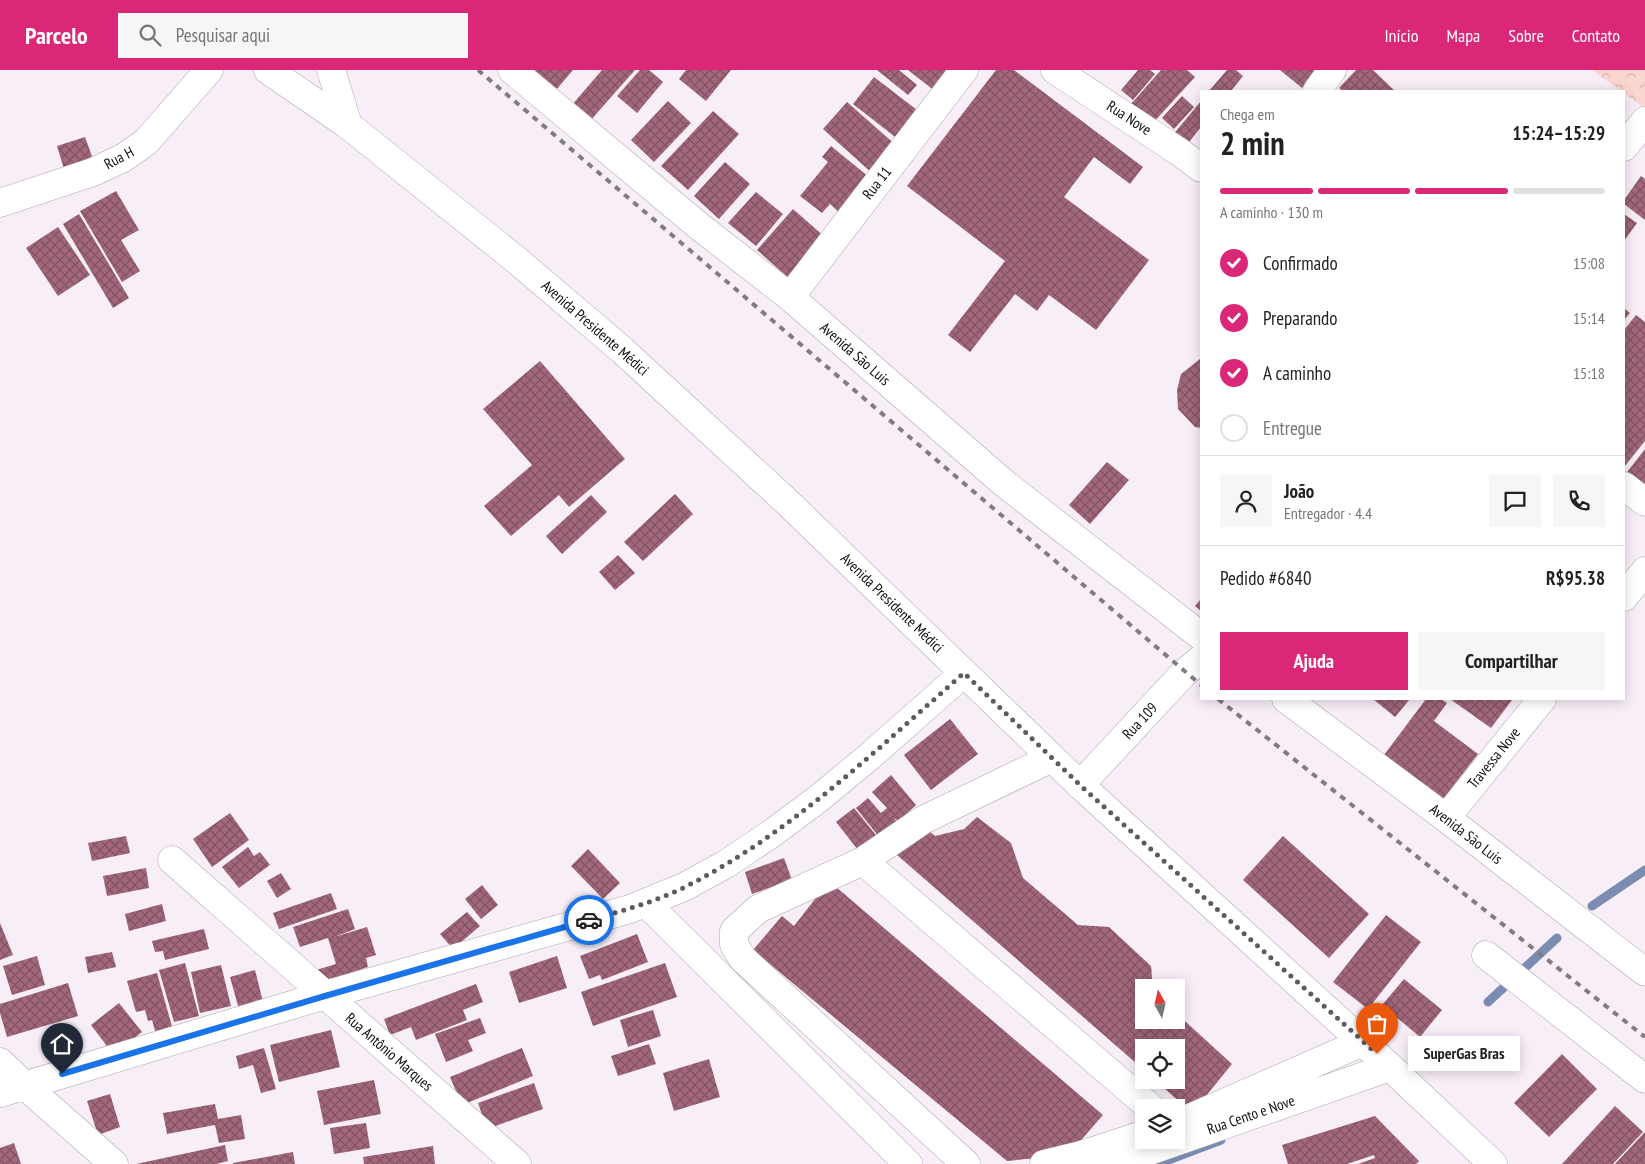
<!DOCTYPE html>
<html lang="pt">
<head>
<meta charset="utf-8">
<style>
	:root { --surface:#fff; --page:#f6f6f6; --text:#222; --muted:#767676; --line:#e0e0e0; --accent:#db2777 }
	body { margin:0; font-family:"PT Sans Narrow",sans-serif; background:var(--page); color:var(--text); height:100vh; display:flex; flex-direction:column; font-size:19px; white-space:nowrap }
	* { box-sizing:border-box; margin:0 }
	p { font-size:16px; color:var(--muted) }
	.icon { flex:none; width:28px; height:28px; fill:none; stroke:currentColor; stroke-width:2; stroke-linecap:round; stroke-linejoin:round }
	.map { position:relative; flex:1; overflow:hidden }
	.sheet { position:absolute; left:1200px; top:20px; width:425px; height:610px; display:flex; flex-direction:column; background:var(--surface); border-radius:0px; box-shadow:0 2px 12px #0003 }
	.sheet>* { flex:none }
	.needle { width:32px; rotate:352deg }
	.tools { position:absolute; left:1135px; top:909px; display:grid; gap:10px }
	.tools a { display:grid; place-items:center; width:50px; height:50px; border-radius:0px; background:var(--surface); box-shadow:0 2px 12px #0003; font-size:25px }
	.pin { position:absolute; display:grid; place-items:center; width:42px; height:42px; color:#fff; margin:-51px -21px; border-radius:50% 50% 50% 0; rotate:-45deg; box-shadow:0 0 5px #0007 }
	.pin .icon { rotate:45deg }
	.courier { position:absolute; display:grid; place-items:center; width:50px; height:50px; margin:-25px; border:4px solid #1a73e8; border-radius:50%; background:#fff; color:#222; box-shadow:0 1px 6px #0007 }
	.bubble { position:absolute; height:35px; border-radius:0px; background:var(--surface); box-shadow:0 2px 12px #0003; font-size:16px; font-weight:700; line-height:35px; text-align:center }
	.overview em { font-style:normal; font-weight:700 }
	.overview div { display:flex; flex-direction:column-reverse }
	.overview { display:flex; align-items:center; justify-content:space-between; height:85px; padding:0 20px }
	h1 { font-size:32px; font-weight:700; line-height:38px }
	.bar { display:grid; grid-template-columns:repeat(4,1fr); gap:8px 5px; align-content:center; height:60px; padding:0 20px }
	.bar i { height:6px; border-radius:4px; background:var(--line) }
	.bar .on { background:var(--accent) }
	.bar p { grid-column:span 4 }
	.line { display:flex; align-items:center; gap:12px; padding:0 20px; border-top:1px solid var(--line) }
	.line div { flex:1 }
	.round { display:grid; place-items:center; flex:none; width:52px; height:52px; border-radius:0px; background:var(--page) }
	ol { padding:0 20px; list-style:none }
	li { display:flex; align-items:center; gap:15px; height:55px }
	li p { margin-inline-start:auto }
	li .icon { padding:5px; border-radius:50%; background:var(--accent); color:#fff; stroke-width:4 }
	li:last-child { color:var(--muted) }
	li i { width:28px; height:28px; border:2px solid var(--line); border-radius:50% }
	.action { display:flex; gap:10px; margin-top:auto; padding:10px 20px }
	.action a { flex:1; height:58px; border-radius:0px; background:var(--accent); color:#fff; font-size:20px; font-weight:700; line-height:58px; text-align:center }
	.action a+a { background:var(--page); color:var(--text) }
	header { display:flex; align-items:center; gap:30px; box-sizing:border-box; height:70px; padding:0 25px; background:var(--accent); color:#fff }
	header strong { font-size:24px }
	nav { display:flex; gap:28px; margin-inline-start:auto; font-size:18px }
	.search { width:350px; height:45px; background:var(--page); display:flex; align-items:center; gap:12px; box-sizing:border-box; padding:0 18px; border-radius:0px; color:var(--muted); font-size:19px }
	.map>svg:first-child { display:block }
</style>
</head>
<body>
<header>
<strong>Parcelo</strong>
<div class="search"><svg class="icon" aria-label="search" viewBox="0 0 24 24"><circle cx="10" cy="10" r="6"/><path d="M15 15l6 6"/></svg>Pesquisar aqui</div>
<nav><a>Início</a><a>Mapa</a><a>Sobre</a><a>Contato</a></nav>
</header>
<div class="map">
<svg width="1645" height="1094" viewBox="0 0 1645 1094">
	<defs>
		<pattern id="park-crowns" width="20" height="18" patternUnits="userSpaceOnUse" patternTransform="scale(1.25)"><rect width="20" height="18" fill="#fbd5cf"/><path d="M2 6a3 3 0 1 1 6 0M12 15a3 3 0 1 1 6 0" fill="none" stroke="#d6b6b1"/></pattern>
		<pattern id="building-cross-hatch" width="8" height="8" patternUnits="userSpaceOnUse" patternTransform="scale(1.25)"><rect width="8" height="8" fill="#a2677b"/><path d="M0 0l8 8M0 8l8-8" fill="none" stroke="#825363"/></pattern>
	</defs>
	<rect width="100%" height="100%" fill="#f7eef7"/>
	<path fill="url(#park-crowns)" d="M1592,0H1645V39L1624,23V21H1621Z"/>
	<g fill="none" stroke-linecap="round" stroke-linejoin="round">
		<path stroke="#7a8cb2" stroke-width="9" d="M1592,836L1645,800
			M1488,932L1557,868
			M1158,1094L1221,1070"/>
	</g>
	<path fill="url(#building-cross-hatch)" d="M531,0H573L551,26Z
		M602,0H635L589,52L571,36Z
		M640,0H649L663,12L637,43L617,26Z
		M686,0H731L706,31L679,9Z
		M877,0H899L917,15L908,25Z
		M908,0H954L936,22Z
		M996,0H1014L1143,97L1130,114L1094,87L1064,127L1149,190L1096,260L1049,225L1037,241L1015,224L970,282L948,265L1005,191L907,116Z
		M1138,0H1150L1155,4L1133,30L1121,20Z
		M1161,0H1187L1195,7L1152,54L1130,35Z
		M1227,0H1236L1243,6L1231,21H1209Z
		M1280,0H1315L1302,18Z
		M1356,0H1373L1395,21H1343L1339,18Z
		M874,7L921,43L899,70L853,34Z
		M1182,26L1194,37L1174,59L1162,48Z
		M668,31L691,53L654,92L631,70Z
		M1201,31V57L1185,77L1171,67Z
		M847,32L898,77L873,104L823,59Z
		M713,41L739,64L688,120L661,96Z
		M85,67L93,89L64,99L57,76Z
		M831,76L875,112L845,148L830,134L822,143L800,126L828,92L822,87Z
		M725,92L750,114L719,149L694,126Z
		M1641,106L1645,109V150L1624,134V130Z
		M116,121L139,160L121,170L140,201L122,212L80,141Z
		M756,122L783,144L756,176L728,153Z
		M793,139L826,168L790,209L757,180Z
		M79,144L129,228L113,238L63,154Z
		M1624,144L1637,153L1624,171Z
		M58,157L90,205L58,226L26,178Z
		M1624,238L1630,243L1624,250Z
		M1636,245L1645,252V371L1624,397V260Z
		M1200,289H1201V358L1195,357L1178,339L1177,320L1181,304Z
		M540,291L625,389L569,437L559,425L511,466L484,436L532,395L483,339Z
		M1645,379V422L1624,406Z
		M1107,392L1129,410L1090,454L1069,435Z
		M675,424L693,444L643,491L624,472Z
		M591,425L607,442L562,484L546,466Z
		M618,485L635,503L615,520L599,502Z
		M1201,529V541L1195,536Z
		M1373,629H1410L1395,647Z
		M1426,629H1441L1447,633L1434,651L1478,684L1440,733L1381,689Z
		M1450,629H1510L1512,630L1491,658Z
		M950,649L978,684L931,720L904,685Z
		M891,705L916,735L898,751L894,748L901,757L883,772L856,738L868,728L881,743L887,738L872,722Z
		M854,738L880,770L862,785L836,752Z
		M230,743L249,770L212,797L193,769Z
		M977,747L1011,773L1023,808L1078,855L1109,857L1151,896L1153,918H1144V950H1176V943L1232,994L1192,1043L1155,1010H1176V978H1144V1000L889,778L922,755L935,766L964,759Z
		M126,766L130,783L92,791L88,773Z
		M1283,766L1369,844L1329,888L1243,810Z
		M248,777L254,786L260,782L270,795L239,818L222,797Z
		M588,779L620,813L603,829L571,796Z
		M784,788L792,810L752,824L745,802Z
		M146,798L149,818L107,826L103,806Z
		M281,803L291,819L277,828L267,811Z
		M829,811L1103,1045L1068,1085L1007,1091L753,880L782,846L794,856Z
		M482,815L498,835L481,849L465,829Z
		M331,823L337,839L279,859L273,843Z
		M162,834L166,851L129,861L125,844Z
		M348,839L355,859L334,867L367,857L376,885L366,888L368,897L343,905L346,914L327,920L313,901L336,894L328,868L300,877L293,857Z
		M467,842L480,856L453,879L440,864Z
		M1386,845L1421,872L1368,939L1333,912Z
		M0,853L13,885L0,890Z
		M204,859L209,879L165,890L163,881L155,882L152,871Z
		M637,864L648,892L602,910L600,905L589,909L580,886Z
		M112,882L116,897L88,903L85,887Z
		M37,886L45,915L12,925L3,896Z
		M557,886L567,918L519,933L509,902Z
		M185,893L199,946L174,952L159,900Z
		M665,893L677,927L593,956L581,922Z
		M221,895L231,936L200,943L191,902Z
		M255,900L264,936L240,943L230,907Z
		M157,903L173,960L156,964L152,950L148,951L145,940L136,942L127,911Z
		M1404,909L1442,940L1420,967L1382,935Z
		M68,913L78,946L7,967L0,943V934Z
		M476,914L483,932L463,940L467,950L416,970L411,957L390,965L384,949Z
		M119,933L142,962L113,984L91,955Z
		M653,940L661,966L628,977L620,950Z
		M480,948L486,963L468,970L473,981L446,992L435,964Z
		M331,960L340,997L279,1012L270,975Z
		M649,974L656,994L618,1006L611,986Z
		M264,978L276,1019L261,1023L253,995L239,999L236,986Z
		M522,978L533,1006L462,1035L450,1007Z
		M1562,984L1597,1019L1549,1067L1514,1033Z
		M709,989L720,1027L674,1041L663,1003Z
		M374,1010L381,1044L324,1055L317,1021Z
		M534,1013L543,1039L487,1059L478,1033Z
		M110,1024L120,1057L98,1065L87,1031Z
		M215,1034L218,1049L241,1045L245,1069L219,1073L215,1055L167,1064L163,1043Z
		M1615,1036L1643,1062L1613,1094H1562Z
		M1375,1046L1419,1091L1416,1094H1358L1375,1088L1374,1085L1347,1094H1288L1282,1075Z
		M366,1053L370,1078L334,1084L330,1058Z
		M1645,1062V1094H1615Z
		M14,1073L21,1094H0V1078Z
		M225,1075L228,1091L216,1094H136Z
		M433,1076L435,1094H364L363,1087Z
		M293,1082L295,1094H233V1093Z"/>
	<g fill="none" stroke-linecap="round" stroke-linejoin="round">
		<g stroke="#aea5ae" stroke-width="29">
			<path id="minor" d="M331,0L348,55
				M512,0L700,157L790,227L1005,414L1201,566
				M1055,0L1178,81L1201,98
				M1317,21L1332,0
				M1624,77L1645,51
				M0,133L93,102L123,88L146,72L209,0
				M790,227L964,0
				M1624,416L1645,432
				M1624,527L1645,501
				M1286,629L1446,748L1645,902
				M1080,715L1185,602L1201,589
				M1446,748L1542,629
				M172,790L517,1094
				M863,791L1151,1038
				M646,833L908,1094
				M1486,885L1645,1009
				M0,992L24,1015L114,1094
				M0,1023L325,925L630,839L684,817L726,794L771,764L818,729L870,686L964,603
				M1176,1054L1363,972
				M966,1094L743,889L734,875V861L758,839L863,791L923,750L1052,688
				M1044,1094L1081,1085L1136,1067
				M1112,1094L1390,997"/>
		</g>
		<g stroke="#aea5ae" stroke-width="29">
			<path id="major" d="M268,0L348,55L514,188L622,280L785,430L1080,715L1390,997L1493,1094"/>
		</g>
		<use href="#minor" stroke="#fff" stroke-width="28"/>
		<use href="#major" stroke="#fff" stroke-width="28"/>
		<path stroke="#827c82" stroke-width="4" stroke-dasharray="6 6" stroke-linecap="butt" d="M478,0L1201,615
			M1218,629L1645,967"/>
	</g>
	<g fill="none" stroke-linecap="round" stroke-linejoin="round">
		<path stroke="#605a60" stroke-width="5" stroke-dasharray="0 9" d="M589,850C622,841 655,832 685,817C790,764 876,680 964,603L1080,715L1377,984"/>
		<path stroke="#1a73e8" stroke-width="6" d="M62,1004L325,926L589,850"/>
	</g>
	<g text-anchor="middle" stroke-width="4" stroke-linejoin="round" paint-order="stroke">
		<g font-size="15" fill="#0e0b0e" stroke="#fff">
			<text transform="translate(1129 48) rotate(33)" y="5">Rua Nove</text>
			<text transform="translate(119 88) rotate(-28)" y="5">Rua H</text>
			<text transform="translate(877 113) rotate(-52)" y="5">Rua 11</text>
			<text transform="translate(595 258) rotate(41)" y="5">Avenida Presidente Médici</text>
			<text transform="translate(855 284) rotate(41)" y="5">Avenida São Luis</text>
			<text transform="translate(892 533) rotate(44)" y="5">Avenida Presidente Médici</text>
			<text transform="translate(1140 651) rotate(-47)" y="5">Rua 109</text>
			<text transform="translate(1494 688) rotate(-51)" y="5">Travessa Nove</text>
			<text transform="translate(1466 764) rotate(38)" y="5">Avenida São Luis</text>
			<text transform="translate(389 982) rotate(41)" y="5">Rua Antônio Marques</text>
			<text transform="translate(1251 1045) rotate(-19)" y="5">Rua Cento e Nove</text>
		</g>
	</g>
</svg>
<div class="tools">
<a><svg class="needle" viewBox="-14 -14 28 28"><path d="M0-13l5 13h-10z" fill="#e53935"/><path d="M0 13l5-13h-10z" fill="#767676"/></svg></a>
<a><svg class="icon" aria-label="locate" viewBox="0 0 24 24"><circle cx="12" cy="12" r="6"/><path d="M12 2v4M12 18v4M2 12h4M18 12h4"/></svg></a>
<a><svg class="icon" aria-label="layers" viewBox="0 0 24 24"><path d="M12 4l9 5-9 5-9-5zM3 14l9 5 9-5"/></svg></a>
</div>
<div class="pin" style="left:1377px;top:984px;background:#ea580c"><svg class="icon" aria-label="bag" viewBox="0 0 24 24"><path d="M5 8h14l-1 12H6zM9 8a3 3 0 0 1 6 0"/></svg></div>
<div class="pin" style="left:62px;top:1004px;background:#1f2937"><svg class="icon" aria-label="home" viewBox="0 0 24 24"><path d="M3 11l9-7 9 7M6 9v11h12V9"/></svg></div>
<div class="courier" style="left:589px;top:850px"><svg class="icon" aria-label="car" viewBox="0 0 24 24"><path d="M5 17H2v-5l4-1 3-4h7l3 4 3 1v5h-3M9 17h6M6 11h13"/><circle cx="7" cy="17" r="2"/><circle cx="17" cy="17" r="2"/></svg></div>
<div class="bubble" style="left:1408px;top:966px;width:112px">SuperGas Bras</div>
<section class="sheet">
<div class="overview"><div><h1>2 min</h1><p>Chega em</p></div><em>15:24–15:29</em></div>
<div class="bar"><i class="on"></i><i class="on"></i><i class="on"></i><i></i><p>A caminho · 130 m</p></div>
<ol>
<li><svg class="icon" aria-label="check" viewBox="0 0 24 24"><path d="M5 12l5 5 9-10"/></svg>Confirmado<p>15:08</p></li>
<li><svg class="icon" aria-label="check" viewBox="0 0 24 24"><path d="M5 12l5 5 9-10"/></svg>Preparando<p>15:14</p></li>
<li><svg class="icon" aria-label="check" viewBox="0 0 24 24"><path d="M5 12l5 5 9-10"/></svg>A caminho<p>15:18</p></li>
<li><i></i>Entregue</li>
</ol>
<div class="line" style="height:90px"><a class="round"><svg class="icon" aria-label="person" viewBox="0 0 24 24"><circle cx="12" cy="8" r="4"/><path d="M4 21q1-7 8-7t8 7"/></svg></a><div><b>João</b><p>Entregador · 4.4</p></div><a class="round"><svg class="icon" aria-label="chat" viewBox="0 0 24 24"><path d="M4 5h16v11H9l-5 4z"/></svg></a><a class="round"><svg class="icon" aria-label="phone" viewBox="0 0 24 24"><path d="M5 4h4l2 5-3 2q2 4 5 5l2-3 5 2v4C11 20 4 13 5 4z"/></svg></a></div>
<div class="line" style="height:65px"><div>Pedido #6840</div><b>R$95.38</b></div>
<div class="action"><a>Ajuda</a><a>Compartilhar</a></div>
</section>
</div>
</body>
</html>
